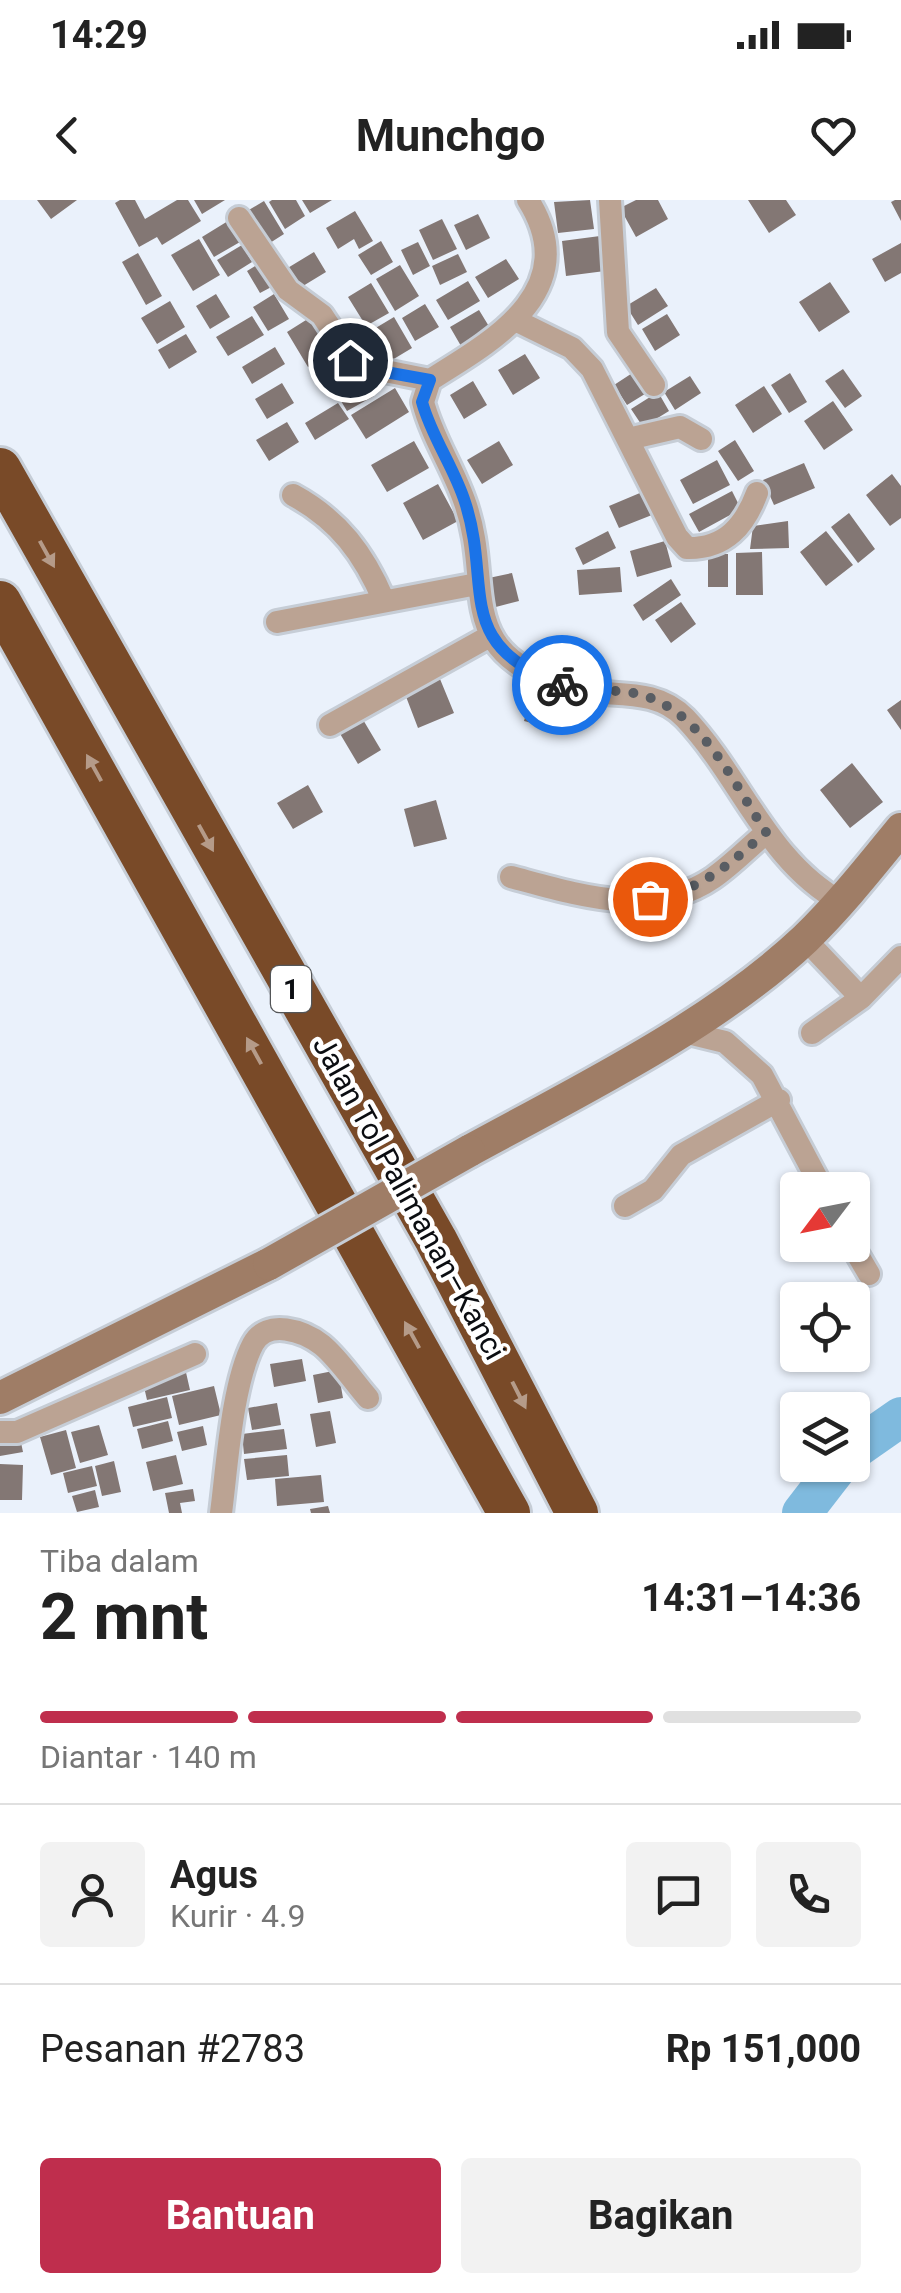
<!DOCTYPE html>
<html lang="id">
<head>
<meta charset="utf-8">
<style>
	:root { --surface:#fff; --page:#f2f2f2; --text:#222; --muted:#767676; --line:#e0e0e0; --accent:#bf2e4d }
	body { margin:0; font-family:Roboto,sans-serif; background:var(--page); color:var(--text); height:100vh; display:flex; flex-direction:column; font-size:38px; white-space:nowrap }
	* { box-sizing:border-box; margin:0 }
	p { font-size:32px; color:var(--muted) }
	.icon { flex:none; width:55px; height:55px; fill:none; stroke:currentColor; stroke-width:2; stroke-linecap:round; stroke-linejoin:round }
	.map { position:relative; height:1313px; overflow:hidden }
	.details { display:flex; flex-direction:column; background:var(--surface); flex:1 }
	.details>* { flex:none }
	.needle { width:65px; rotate:238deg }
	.tools { position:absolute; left:780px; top:972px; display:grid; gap:20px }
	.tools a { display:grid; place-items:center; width:90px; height:90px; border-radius:10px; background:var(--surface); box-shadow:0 2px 8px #0004; font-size:50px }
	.pin { position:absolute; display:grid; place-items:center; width:85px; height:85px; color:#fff; margin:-42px; border:5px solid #fff; border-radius:50%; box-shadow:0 2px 10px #0007 }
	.courier { position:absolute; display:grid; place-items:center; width:100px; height:100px; margin:-50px; border:8px solid #1a73e8; border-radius:50%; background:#fff; color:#222; box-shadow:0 2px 12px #0007 }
	.overview em { font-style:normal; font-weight:700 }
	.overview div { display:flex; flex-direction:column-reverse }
	.overview { display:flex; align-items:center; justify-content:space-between; height:170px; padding:0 40px }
	h1 { font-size:65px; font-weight:700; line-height:75px }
	.bar { display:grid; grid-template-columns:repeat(4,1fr); gap:15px 10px; align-content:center; height:120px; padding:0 40px }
	.bar i { height:12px; border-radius:8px; background:var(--line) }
	.bar .active { background:var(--accent) }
	.bar p { grid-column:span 4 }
	.line { display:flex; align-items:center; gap:25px; padding:0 40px; border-top:2px solid var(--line) }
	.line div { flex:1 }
	.round { display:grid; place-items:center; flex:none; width:105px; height:105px; border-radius:10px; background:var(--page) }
	.button { display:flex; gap:20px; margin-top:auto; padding:20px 40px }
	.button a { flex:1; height:115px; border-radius:10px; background:var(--accent); color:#fff; font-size:40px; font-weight:700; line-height:115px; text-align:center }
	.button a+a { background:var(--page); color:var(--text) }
	.status { display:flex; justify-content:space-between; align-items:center; height:70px; padding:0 50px; background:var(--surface); direction:ltr }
	.status svg { height:28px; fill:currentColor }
	header { display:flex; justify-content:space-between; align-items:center; height:130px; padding:0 40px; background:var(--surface); font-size:45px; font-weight:700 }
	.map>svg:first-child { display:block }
</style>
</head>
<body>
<div class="status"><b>14:29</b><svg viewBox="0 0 49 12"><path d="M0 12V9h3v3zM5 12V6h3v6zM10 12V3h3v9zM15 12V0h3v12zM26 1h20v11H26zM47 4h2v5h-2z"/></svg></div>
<header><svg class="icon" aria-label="back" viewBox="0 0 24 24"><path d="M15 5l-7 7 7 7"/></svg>Munchgo<svg class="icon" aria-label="heart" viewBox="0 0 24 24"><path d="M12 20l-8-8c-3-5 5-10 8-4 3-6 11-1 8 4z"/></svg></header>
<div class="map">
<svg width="901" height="1313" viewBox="0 0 901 1313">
	<rect width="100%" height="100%" fill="#eaf1fb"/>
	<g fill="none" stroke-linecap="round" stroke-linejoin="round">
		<path stroke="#7fbade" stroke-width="40" d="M852,1251L901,1217
			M802,1313L839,1265"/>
	</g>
	<path fill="#837774" d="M37,0H77L51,19Z
		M120,0H135L145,19L177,0H188L201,21L162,45L157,37L139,47L115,3Z
		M194,0H225L202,14Z
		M272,0H296L305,16L285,29L269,2Z
		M302,0H332L310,13Z
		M590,0L594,29L558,33L554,2Z
		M636,0H658L668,19L636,37L620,8Z
		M748,0H786L796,15L769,33Z
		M895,0H901V21L891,2Z
		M264,1L284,34L262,48L242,14Z
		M355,11L373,41L359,49L354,39L338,49L326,28Z
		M478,14L490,38L466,50L454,25Z
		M442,19L457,49L433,60L419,30Z
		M228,21L240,42L214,57L202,37Z
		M600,36L605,71L566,76L562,41Z
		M199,39L220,75L193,91L171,55Z
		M381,41L393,62L371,75L358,55Z
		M418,42L430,66L413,75L401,50Z
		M901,43V73L885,82L872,59Z
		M242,45L252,62L228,77L217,60Z
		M314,52L326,72L298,89L286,69Z
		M138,53L162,96L146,105L122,62Z
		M458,54L467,72L440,85L432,66Z
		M506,59L519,79L488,98L475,77Z
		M263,61L277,84L260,93L247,71Z
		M400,65L419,96L395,111L376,79Z
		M468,81L480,101L448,120L436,100Z
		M830,82L850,112L819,132L799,102Z
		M371,83L389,113L366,126L348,97Z
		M656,88L668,106L638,125L626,106Z
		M216,94L230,117L210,129L196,106Z
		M274,94L289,119L268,131L253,107Z
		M170,101L185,127L157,144L141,118Z
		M425,104L439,127L415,141L402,118Z
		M479,110L490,128L461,146L450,127Z
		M667,114L680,135L655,151L642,129Z
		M314,115L335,150L308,167L287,132Z
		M252,116L264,135L228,156L216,137Z
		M394,117L412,148L392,160L374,129Z
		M358,120L374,148L356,158L340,130Z
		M186,134L197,152L169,169L158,150Z
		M275,147L285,164L252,184L242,167Z
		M525,154L540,178L513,195L498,170Z
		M640,168L653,189L627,205L614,185Z
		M843,169L862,196L845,208L825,181Z
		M359,171L374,196L347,211L332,186Z
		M790,173L807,202L789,213L771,185Z
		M690,176L701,193L675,210L664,192Z
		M473,181L487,205L464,219L450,195Z
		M282,183L294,203L267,219L255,199Z
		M764,186L782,214L753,233L735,205Z
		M395,188L409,212L366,239L351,215Z
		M658,192L669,211L643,227L631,209Z
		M833,201L853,230L824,250L804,221Z
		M338,203L349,219L315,240L305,223Z
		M287,222L299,242L269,261L256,240Z
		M735,240L754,271L738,281L718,251Z
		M414,241L429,268L387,292L371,265Z
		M499,241L513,265L482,284L467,260Z
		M717,260L730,285L693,304L680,280Z
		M804,263L815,288L774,305L763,280Z
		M892,274L901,286V318L890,326L866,295Z
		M438,284L458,321L423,340L403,303Z
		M647,290L657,313L619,328L609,306Z
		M732,291L741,309L699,332L689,314Z
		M849,313L875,349L858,363L831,327Z
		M788,321L789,348L750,349L753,326Z
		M608,331L616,348L583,365L575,348Z
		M826,331L853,365L826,386L800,352Z
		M665,341L672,367L637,377L630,351Z
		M762,352L763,395H736V353Z
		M708,354H728V387H708Z
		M620,367L622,392L579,395L577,370Z
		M512,373L519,401L492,408L484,379Z
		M671,379L681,395L643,421L633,405Z
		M681,402L696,424L671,443L655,420Z
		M440,479L454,513L418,528L405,494Z
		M532,491L572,501L564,531L524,521Z
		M901,500V530L887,510Z
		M362,518L381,550L358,564L339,532Z
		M852,563L883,602L850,628L820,590Z
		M308,585L323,612L293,629L277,603Z
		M436,600L447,639L414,647L404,609Z
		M302,1159L306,1181L274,1187L270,1164Z
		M185,1168L190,1190L147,1200L142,1178Z
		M338,1170L343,1198L318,1203L313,1175Z
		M214,1186L221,1215L179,1225L172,1196Z
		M167,1197L172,1218L133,1227L128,1207Z
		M277,1203L281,1225L252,1230L248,1208Z
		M330,1211L336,1243L316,1247L310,1214Z
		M168,1221L173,1241L142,1249L137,1229Z
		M99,1225L108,1255L80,1263L71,1232Z
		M203,1226L207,1245L182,1251L177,1232Z
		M284,1229L287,1249L244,1254L242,1234Z
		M66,1230L76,1268L51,1275L40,1237Z
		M19,1233L23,1252L0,1256V1236Z
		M176,1255L183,1284L153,1291L146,1262Z
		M287,1255L289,1276L247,1280L244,1259Z
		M114,1261L121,1292L102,1296L95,1266Z
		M0,1264L23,1265L22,1300H0Z
		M92,1266L97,1286L68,1293L63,1273Z
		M321,1275L324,1302L277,1306L275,1279Z
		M193,1289L195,1301L180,1303L182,1313H169L165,1293Z
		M95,1290L99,1307L77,1312L72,1296Z
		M328,1306L330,1313H311L310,1309Z"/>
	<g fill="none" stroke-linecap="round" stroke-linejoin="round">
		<g stroke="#c6cdd6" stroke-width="28">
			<path id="street" d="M528,0C584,89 495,140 430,180L423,202C432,237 452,266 464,300C496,386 448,451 570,488C609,499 653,485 685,518C741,577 767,661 841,702
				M610,0L618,132L654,185
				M239,18L288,90L322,115L355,165L430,180
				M515,120L572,148L592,169L677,337L687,348C726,349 745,325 757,293
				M628,239L680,227L701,239
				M293,295C339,320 364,354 384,401
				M277,422L477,384
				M330,525L490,436
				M511,677C575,694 652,720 713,678C732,665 749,647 766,633
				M805,739L861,798L901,757
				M680,831L725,842L762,875L823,990
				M812,833L861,798
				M625,1006L653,990L681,955L779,900
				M852,1045L869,1074
				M0,1232H17L195,1154
				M221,1313C227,1267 232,1184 253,1144C267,1118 304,1131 322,1145C339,1159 353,1181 368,1198"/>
		</g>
		<g stroke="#c6cdd6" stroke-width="38">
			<path id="secondary" d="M469,951C579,891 714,825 805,739C840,705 870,667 901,629
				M0,1198L269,1064"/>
		</g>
		<g stroke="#c6cdd6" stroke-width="48">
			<path id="highway" d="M0,269L436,1040L577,1313
				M0,402L509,1313"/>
		</g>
		<use href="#street" stroke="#bba393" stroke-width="22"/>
		<use href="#secondary" stroke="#9f7d66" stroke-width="32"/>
		<use href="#highway" stroke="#794a28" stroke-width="42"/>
		<g stroke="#c6cdd6" stroke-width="38" stroke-linecap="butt">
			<path id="secondary-bridge" d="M269,1064L469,951"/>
		</g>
		<use href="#secondary-bridge" stroke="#9f7d66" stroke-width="32"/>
	</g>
	<defs><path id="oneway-solid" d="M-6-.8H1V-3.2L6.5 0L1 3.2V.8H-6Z" transform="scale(2.5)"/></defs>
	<g fill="#b59b89">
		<use href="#oneway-solid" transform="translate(47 354) rotate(61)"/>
		<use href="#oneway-solid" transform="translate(94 568) rotate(-119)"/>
		<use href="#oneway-solid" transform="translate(206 638) rotate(61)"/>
		<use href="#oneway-solid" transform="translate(254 851) rotate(-119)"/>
		<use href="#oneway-solid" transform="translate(412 1135) rotate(-119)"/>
		<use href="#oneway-solid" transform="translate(519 1195) rotate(63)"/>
	</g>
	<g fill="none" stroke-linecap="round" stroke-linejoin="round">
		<path stroke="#595d63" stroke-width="10" stroke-dasharray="0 18" d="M562,485C587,493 613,488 638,494C701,509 733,583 766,632C729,665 700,691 650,699"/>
		<path stroke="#1a73e8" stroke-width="12" d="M350,160L363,168L430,180L422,202C432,238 454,267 465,302C493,387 451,444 562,485"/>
	</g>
	<g text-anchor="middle" stroke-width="9" stroke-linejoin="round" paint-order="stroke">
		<rect fill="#fff" stroke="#545658" stroke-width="2.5" x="271" y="766" width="40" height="46" rx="8"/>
		<g font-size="28" font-weight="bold" fill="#0b0d11">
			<text x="291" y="799">1</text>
		</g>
		<g font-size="30" fill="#0b0d11" stroke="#fff">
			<text transform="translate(409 998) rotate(61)" y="10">Jalan Tol Palimanan–Kanci</text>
		</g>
	</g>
</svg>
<div class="tools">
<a><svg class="needle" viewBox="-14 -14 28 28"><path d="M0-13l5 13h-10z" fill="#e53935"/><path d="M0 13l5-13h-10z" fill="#767676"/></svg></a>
<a><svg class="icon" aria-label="locate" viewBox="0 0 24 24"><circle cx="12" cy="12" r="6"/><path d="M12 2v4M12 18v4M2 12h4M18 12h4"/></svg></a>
<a><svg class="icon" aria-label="layers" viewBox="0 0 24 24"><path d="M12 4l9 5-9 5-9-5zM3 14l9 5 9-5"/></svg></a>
</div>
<div class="pin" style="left:650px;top:699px;background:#ea580c"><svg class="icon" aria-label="bag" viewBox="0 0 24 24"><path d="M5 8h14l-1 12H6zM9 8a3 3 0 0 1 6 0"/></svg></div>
<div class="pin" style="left:350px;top:160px;background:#1f2937"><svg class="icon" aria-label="home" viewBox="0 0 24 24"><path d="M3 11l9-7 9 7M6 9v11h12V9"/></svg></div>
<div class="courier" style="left:562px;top:485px"><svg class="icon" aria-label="bike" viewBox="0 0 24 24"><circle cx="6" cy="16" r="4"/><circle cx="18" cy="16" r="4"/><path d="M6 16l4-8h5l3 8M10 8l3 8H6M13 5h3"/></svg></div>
</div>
<section class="details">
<div class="overview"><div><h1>2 mnt</h1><p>Tiba dalam</p></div><em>14:31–14:36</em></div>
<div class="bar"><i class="active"></i><i class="active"></i><i class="active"></i><i></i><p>Diantar · 140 m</p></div>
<div class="line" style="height:180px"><a class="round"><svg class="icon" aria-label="person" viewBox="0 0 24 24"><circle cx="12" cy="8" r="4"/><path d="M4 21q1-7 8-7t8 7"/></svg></a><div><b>Agus</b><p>Kurir · 4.9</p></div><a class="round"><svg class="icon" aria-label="chat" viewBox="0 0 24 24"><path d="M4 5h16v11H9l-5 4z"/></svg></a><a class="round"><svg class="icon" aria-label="phone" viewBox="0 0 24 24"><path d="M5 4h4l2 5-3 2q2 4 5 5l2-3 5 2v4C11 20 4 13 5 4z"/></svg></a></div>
<div class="line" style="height:130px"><div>Pesanan #2783</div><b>Rp 151,000</b></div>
<div class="button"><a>Bantuan</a><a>Bagikan</a></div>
</section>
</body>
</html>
